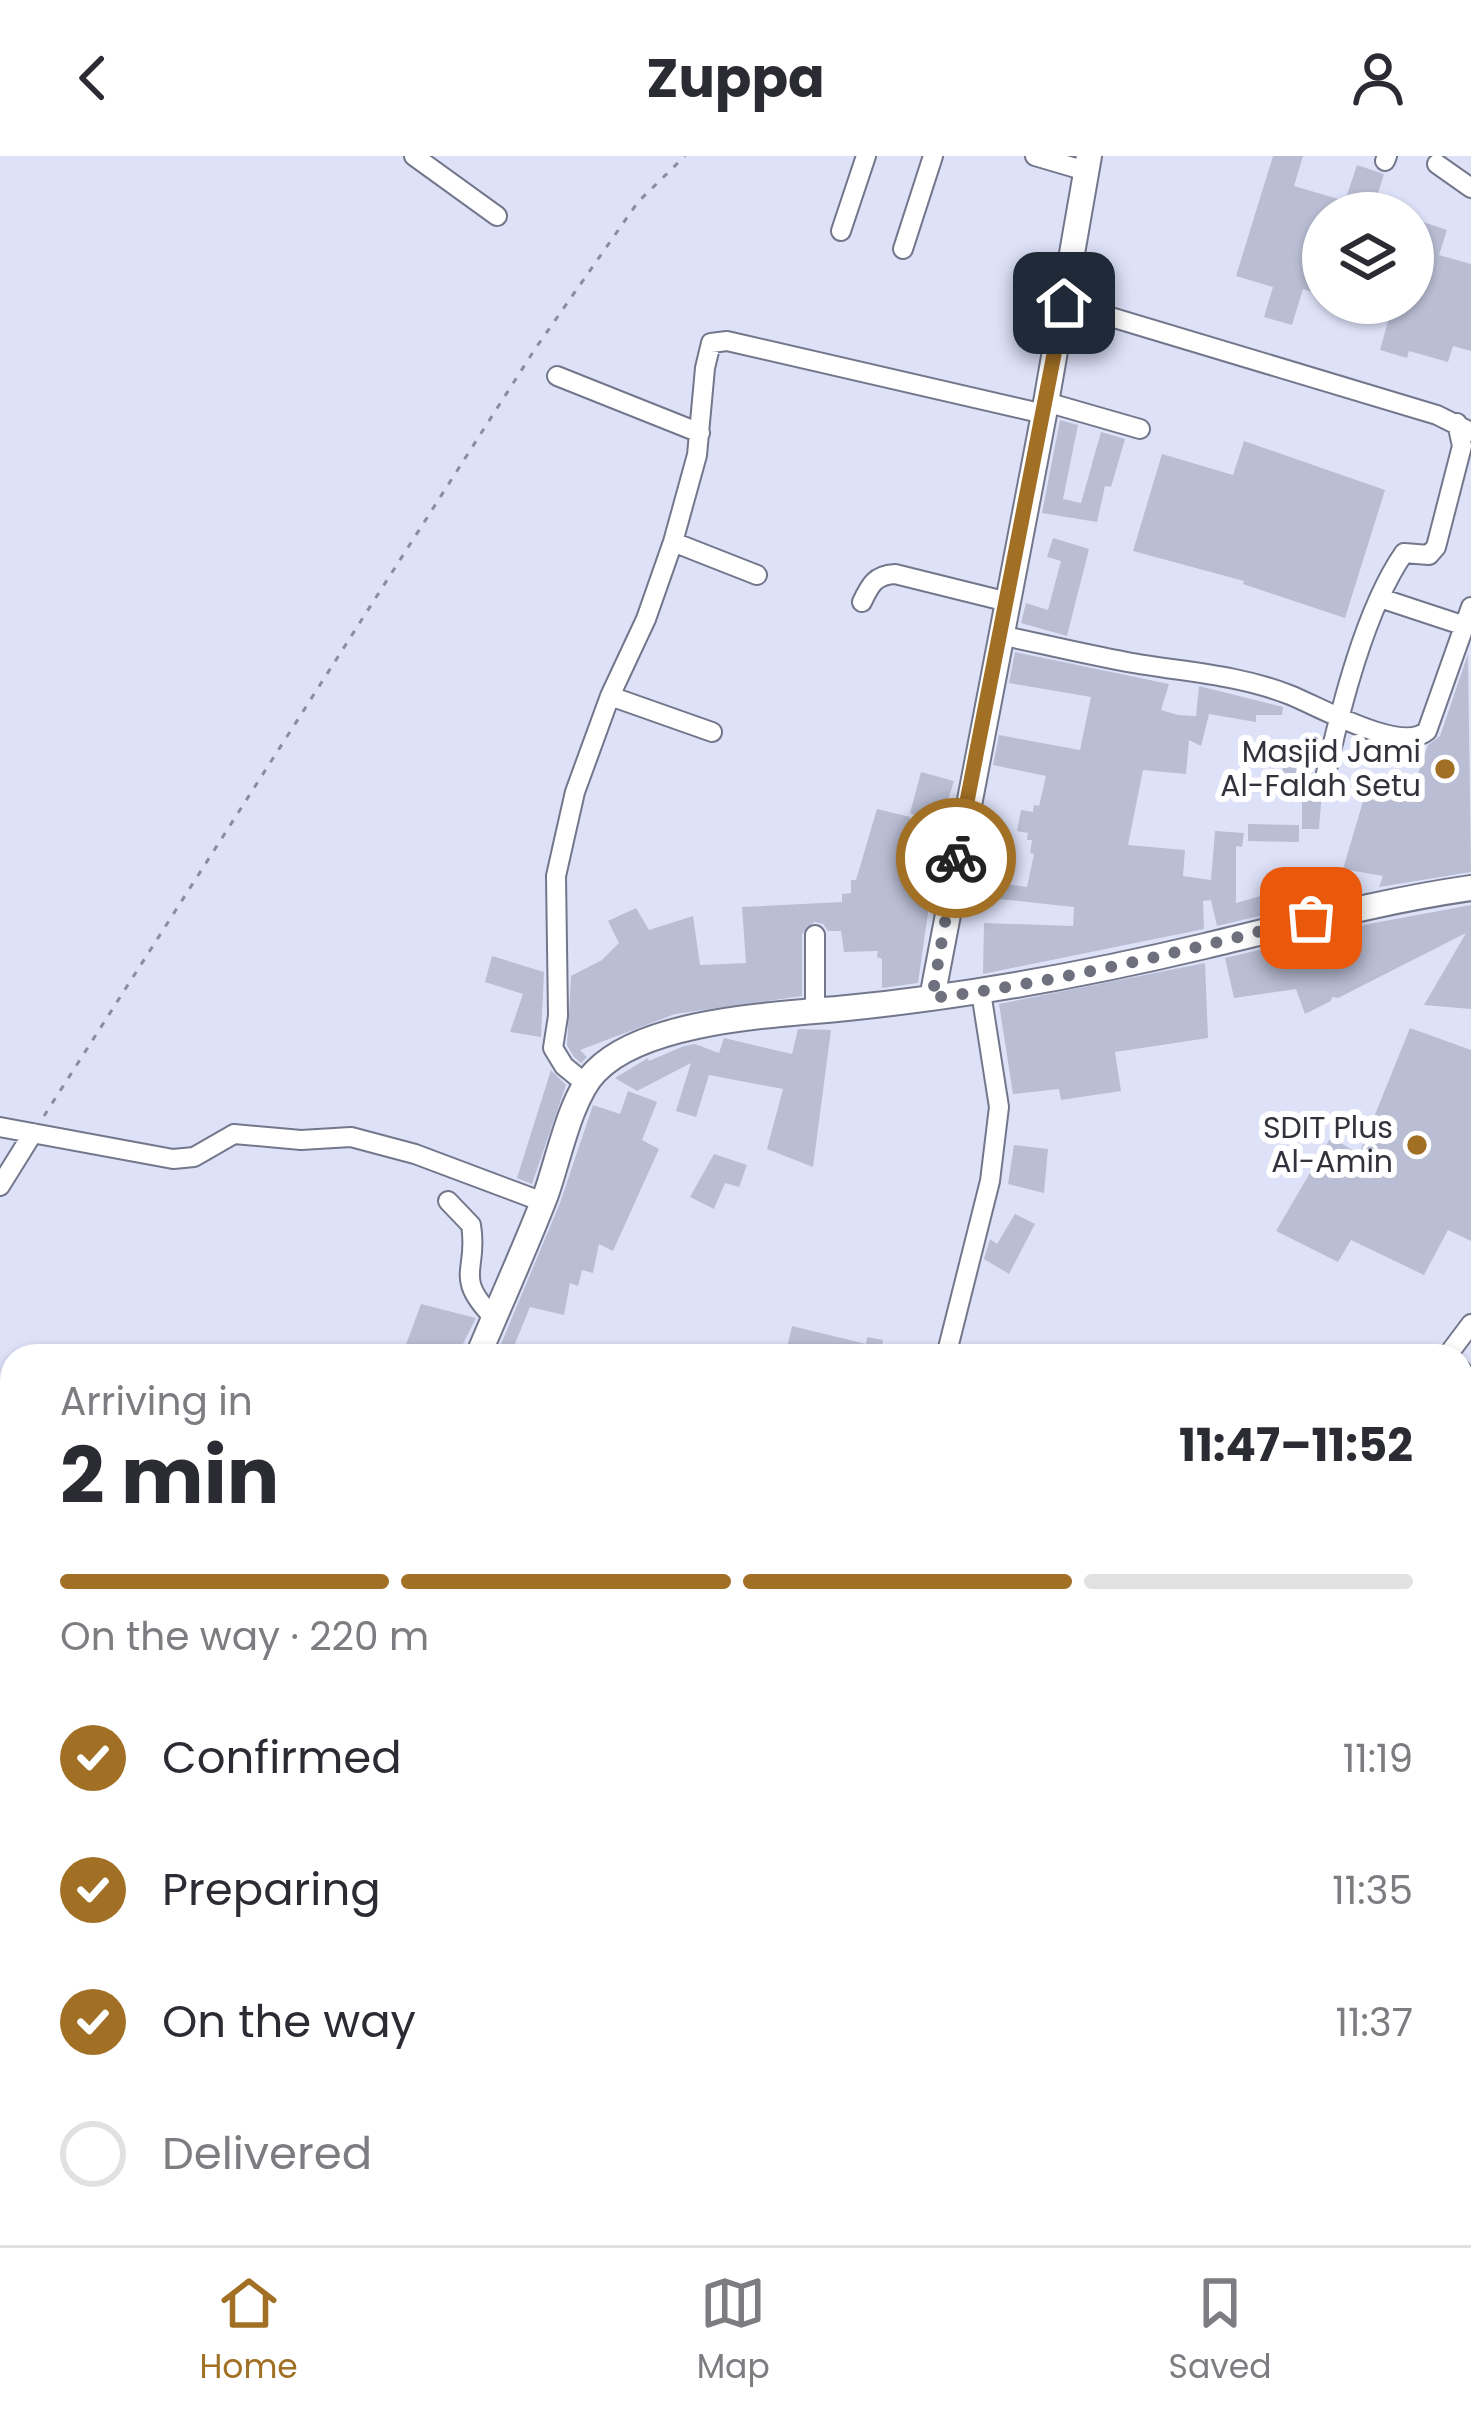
<!DOCTYPE html>
<html lang="en">
<head>
<meta charset="utf-8">
<style>
	:root { --surface:#fff; --page:#f7f7f7; --text:#2b2b33; --muted:#7c7c81; --line:#e1e1e2; --accent:#a17025 }
	body { margin:0; font-family:Poppins,sans-serif; background:var(--page); color:var(--text); height:100vh; display:flex; flex-direction:column; font-size:45px; white-space:nowrap }
	* { box-sizing:border-box; margin:0 }
	p { font-size:39px; color:var(--muted) }
	.icon { flex:none; width:66px; height:66px; fill:none; stroke:currentColor; stroke-width:2; stroke-linecap:round; stroke-linejoin:round }
	.map { position:relative; flex:1; overflow:hidden }
	.side { position:absolute; left:0px; top:1188px; width:1473px; height:903px; display:flex; flex-direction:column; background:var(--surface); border-radius:36px 36px 0 0; box-shadow:0 3px 9px #0004 }
	.side>* { flex:none }
	.controls { position:absolute; left:1302px; top:36px; display:grid; gap:24px }
	.controls a { display:grid; place-items:center; width:132px; height:132px; border-radius:50%; background:var(--surface); box-shadow:0 3px 9px #0004; font-size:60px }
	.pin { position:absolute; display:grid; place-items:center; width:102px; height:102px; color:#fff; margin:-51px; border-radius:24px; box-shadow:0 6px 18px #0006 }
	.courier { position:absolute; display:grid; place-items:center; width:120px; height:120px; margin:-60px; border:9px solid #a17025; border-radius:50%; background:#fff; color:#222; box-shadow:0 3px 15px #0007 }
	.summary em { font-style:normal; font-weight:700 }
	.summary div { display:flex; flex-direction:column-reverse }
	.summary { display:flex; align-items:center; justify-content:space-between; height:204px; padding:0 60px }
	h1 { font-size:78px; font-weight:700; line-height:90px }
	.bar { display:grid; grid-template-columns:repeat(4,1fr); gap:18px 12px; align-content:center; height:144px; padding:0 60px }
	.bar i { height:15px; border-radius:9px; background:var(--line) }
	.bar .active { background:var(--accent) }
	.bar p { grid-column:span 4 }
	ol { padding:0 60px; list-style:none }
	li { display:flex; align-items:center; gap:36px; height:132px }
	li p { margin-inline-start:auto }
	li .icon { padding:12px; border-radius:50%; background:var(--accent); color:#fff; stroke-width:4 }
	li:last-child { color:var(--muted) }
	li i { width:66px; height:66px; border:6px solid var(--line); border-radius:50% }
	header { display:flex; justify-content:space-between; align-items:center; height:156px; padding:0 60px; background:var(--surface); font-size:54px; font-weight:700 }
	.tabs { display:flex; justify-content:space-around; align-items:center; height:168px; border-top:3px solid var(--line); background:var(--surface); font-size:33px; color:var(--muted) }
	.tabs a { display:grid; justify-items:center; gap:6px }
	.tabs .active { color:var(--accent) }
	.map>svg:first-child { display:block }
</style>
</head>
<body>
<header><svg class="icon" aria-label="back" viewBox="0 0 24 24"><path d="M15 5l-7 7 7 7"/></svg>Zuppa<svg class="icon" aria-label="person" viewBox="0 0 24 24"><circle cx="12" cy="8" r="4"/><path d="M4 21q1-7 8-7t8 7"/></svg></header>
<div class="map">
<svg width="1471" height="2089" viewBox="0 0 1471 2089">
	<rect width="100%" height="100%" fill="#dee2f9"/>
	<path fill="#babed4" d="M1273,0H1303L1294,30L1345,45L1357,9L1384,18L1372,57H1323V139L1303,133L1292,169L1264,161L1273,131L1236,120Z
		M1420,65L1447,74L1439,99L1471,108V195L1453,190L1448,206L1409,195L1407,202L1380,194L1389,162L1350,151L1351,147H1413V87Z
		M1060,264L1078,269L1063,343L1081,347L1101,276L1125,283L1111,331L1105,330L1097,366L1042,357Z
		M1244,285L1385,334L1345,462L1243,428L1244,425L1133,395L1162,298L1233,319Z
		M1053,382L1089,393L1067,480L1021,467L1026,447L1048,454L1061,405L1047,401Z
		M1015,496L1169,528L1161,554L1178,559L1196,560L1199,530L1283,551L1282,559H1256V566L1209,558L1201,590L1189,584L1186,618L1143,614L1128,689L1185,694L1183,720L1211,724L1215,675L1244,677L1242,691L1236,690V747L1338,718L1343,740L1217,770L1211,744L1203,745L1204,773L983,818L984,767L1073,770L1074,751L990,742L992,726L1027,731L1034,698L1030,697L1032,684H1027L1028,677L1017,675L1021,654L1033,656L1034,649L1039,650L1046,620L993,609L999,579L1080,594L1091,541L1009,527Z
		M1468,498L1471,716L1379,731L1383,720L1343,713L1367,632L1409,644L1428,589L1440,580Z
		M1311,578L1320,582L1312,620L1315,631L1322,635L1319,673H1302V633L1278,625L1283,612Z
		M921,616L954,625L940,670L910,657Z
		M877,653L910,661L906,689L943,697L932,729L918,827L882,832V803L877,801L878,795L844,796L841,775H828L823,768L814,766L802,778V840L675,858L580,894L587,901L581,907L574,901L567,889L571,820L602,804L619,787L608,765L636,752L649,774L693,760L700,809L746,807L742,751L842,746V738L851,737V724H856Z
		M1248,668L1299,669V686L1248,685Z
		M1471,749V853L1424,849L1466,777L1338,842L1332,841L1331,845L1305,858L1296,833L1234,842L1225,802L1374,767Z
		M492,800L544,816L541,881L510,876L523,838L485,826Z
		M1205,807L1208,882L1115,896L1121,935L1061,944L1059,933L1013,938L999,848Z
		M1410,872L1471,894V1085L1448,1074L1424,1119L1351,1084L1338,1106L1276,1075L1331,981L1359,998Z
		M798,873L831,874L813,1011L767,993L783,933L709,919L696,961L676,955L691,907L637,935L615,922L648,902L649,905L684,890L695,888L719,897L724,882L792,898Z
		M551,914L566,929L532,1028L517,1022Z
		M628,935L657,946L642,984L659,993L613,1095L599,1088L593,1117L582,1114L578,1130L570,1127L564,1159L530,1151L510,1200H496L560,1047L593,949L620,958Z
		M1014,989L1048,993L1044,1037L1008,1028Z
		M714,998L747,1009L739,1031L725,1027L714,1053L690,1041Z
		M1015,1058L1035,1068L1009,1118L984,1103L990,1083L997,1088Z
		M421,1148L476,1162L457,1200H419L404,1194Z
		M792,1170L866,1188L867,1181L883,1184L882,1192L894,1195L893,1200H785Z"/>
	<g fill="none" stroke-linecap="round" stroke-linejoin="round">
		<g stroke="#73778b" stroke-width="22">
			<path id="minor" d="M414,0L497,60
				M1035,0L1086,15
				M1385,5L1387,0
				M1437,8L1471,32
				M841,75L866,0
				M903,93L933,0
				M1064,147L1437,259L1471,276
				M557,220L700,277
				M1046,246L1140,273
				M673,386L757,419
				M1380,442L1465,470
				M862,446C870,429 875,419 895,418L1008,446
				M1000,479C1042,488 1084,498 1127,506C1182,516 1237,518 1290,539C1320,551 1401,598 1427,575L1471,451
				M610,540L712,576
				M1325,622C1340,554 1365,453 1404,397L1429,399L1436,391L1462,290L1457,267
				M815,854V779
				M586,928L564,910L553,892L558,860L556,720L565,680L575,636L610,540L646,463L673,386L697,299L705,212L711,187L727,185L1044,258
				M0,971L173,1003L194,1001L234,978L301,984L351,981L415,998L543,1046
				M0,1030L33,977
				M448,1045L471,1069C479,1116 452,1119 494,1162
				M946,1200L990,1025L999,951L981,836
				M1447,1200L1471,1168
				M1461,1214L1471,1225
				M1461,1423L1471,1429
				M1461,1574L1471,1575
				M0,1637L12,1640
				M1461,1639L1471,1621
				M0,1711L12,1716
				M1461,1747L1471,1754
				M0,1808L12,1813
				M1461,1834L1471,1840
				M1461,1896L1471,1879
				M1461,2077L1471,2058
				M124,2079L138,2089
				M315,2079L332,2089
				M465,2079L481,2089
				M885,2079L903,2089
				M1160,2079L1176,2089
				M1293,2079L1310,2089
				M1438,2079L1455,2089
				M233,2089L244,2079
				M571,2089L577,2079
				M660,2089L666,2079
				M678,2089L683,2079
				M775,2089L781,2079
				M943,2089L949,2079
				M1022,2089L1028,2079
				M1107,2089L1114,2079
				M1391,2089L1396,2079"/>
		</g>
		<g stroke="#73778b" stroke-width="28">
			<path id="major" d="M932,842L1044,258L1089,0
				M478,1200C500,1147 524,1095 545,1041C558,1006 570,941 596,915C647,863 778,859 847,852C968,840 1088,818 1205,790C1294,769 1380,745 1471,732
				M0,2029L12,2011"/>
		</g>
		<path stroke="#8a8d9d" stroke-width="3" stroke-dasharray="6 9" stroke-linecap="butt" d="M44,960L535,193L638,46L685,0"/>
		<use href="#minor" stroke="#fff" stroke-width="18"/>
		<use href="#major" stroke="#fff" stroke-width="24"/>
	</g>
	<g fill="none" stroke-linecap="round" stroke-linejoin="round">
		<path stroke="#6e707e" stroke-width="12" stroke-dasharray="0 21.6" d="M956,702L932,842C1059,826 1187,795 1311,762"/>
		<path stroke="#a17025" stroke-width="15" d="M956,702L1064,147"/>
	</g>
	<g fill="#a17025" stroke="#fff" stroke-width="4.5">
		<circle cx="1445" cy="613" r="12"/>
		<circle cx="1417" cy="989" r="12"/>
	</g>
	<g text-anchor="middle" stroke-width="12" stroke-linejoin="round" paint-order="stroke">
		<g font-size="30" fill="#31323b" stroke="#fff" text-anchor="end">
			<text x="1421" y="606">Masjid Jami<tspan x="1421" dy="34">Al-Falah Setu</tspan></text>
			<text x="1393" y="982">SDIT Plus<tspan x="1393" dy="34">Al-Amin</tspan></text>
		</g>
	</g>
</svg>
<div class="controls">
<a><svg class="icon" aria-label="layers" viewBox="0 0 24 24"><path d="M12 4l9 5-9 5-9-5zM3 14l9 5 9-5"/></svg></a>
</div>
<div class="pin" style="left:1311px;top:762px;background:#ea580c"><svg class="icon" aria-label="bag" viewBox="0 0 24 24"><path d="M5 8h14l-1 12H6zM9 8a3 3 0 0 1 6 0"/></svg></div>
<div class="pin" style="left:1064px;top:147px;background:#1f2937"><svg class="icon" aria-label="home" viewBox="0 0 24 24"><path d="M3 11l9-7 9 7M6 9v11h12V9"/></svg></div>
<div class="courier" style="left:956px;top:702px"><svg class="icon" aria-label="bike" viewBox="0 0 24 24"><circle cx="6" cy="16" r="4"/><circle cx="18" cy="16" r="4"/><path d="M6 16l4-8h5l3 8M10 8l3 8H6M13 5h3"/></svg></div>
<section class="side">
<div class="summary"><div><h1>2 min</h1><p>Arriving in</p></div><em>11:47–11:52</em></div>
<div class="bar"><i class="active"></i><i class="active"></i><i class="active"></i><i></i><p>On the way · 220 m</p></div>
<ol>
<li><svg class="icon" aria-label="check" viewBox="0 0 24 24"><path d="M5 12l5 5 9-10"/></svg>Confirmed<p>11:19</p></li>
<li><svg class="icon" aria-label="check" viewBox="0 0 24 24"><path d="M5 12l5 5 9-10"/></svg>Preparing<p>11:35</p></li>
<li><svg class="icon" aria-label="check" viewBox="0 0 24 24"><path d="M5 12l5 5 9-10"/></svg>On the way<p>11:37</p></li>
<li><i></i>Delivered</li>
</ol>
</section>
</div>
<nav class="tabs">
<a class="active"><svg class="icon" aria-label="home" viewBox="0 0 24 24"><path d="M3 11l9-7 9 7M6 9v11h12V9"/></svg>Home</a>
<a><svg class="icon" aria-label="map" viewBox="0 0 24 24"><path d="M3 6l6-2 6 2 6-2v14l-6 2-6-2-6 2zM9 4v14M15 6v14"/></svg>Map</a>
<a><svg class="icon" aria-label="saved" viewBox="0 0 24 24"><path d="M7 4h10v16l-5-4-5 4z"/></svg>Saved</a>
</nav>
</body>
</html>
